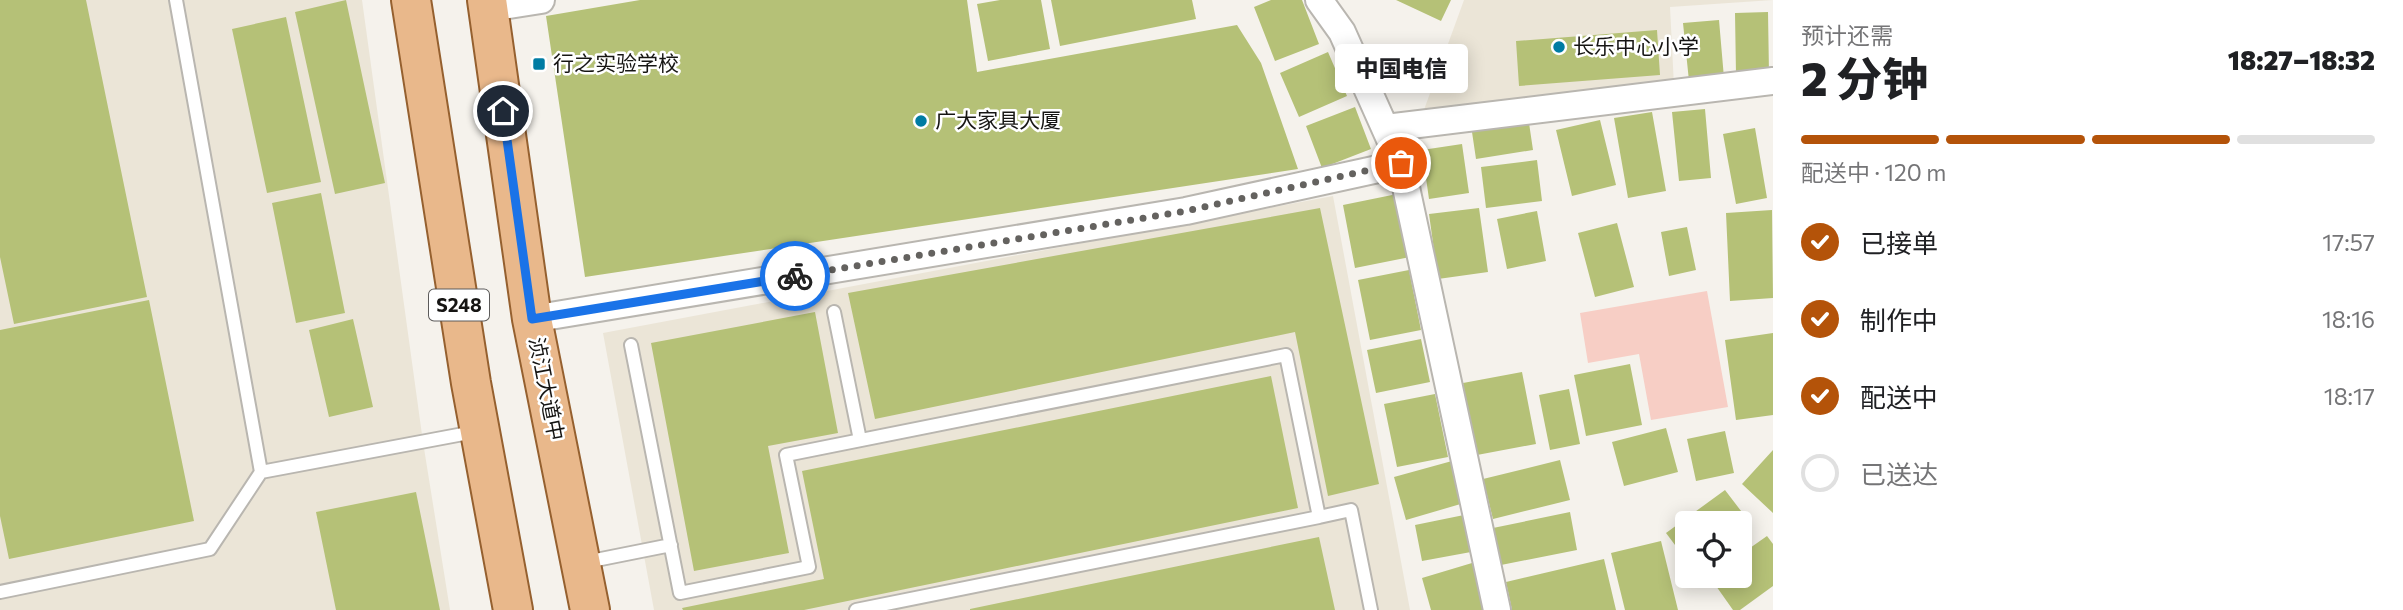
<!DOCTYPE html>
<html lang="zh">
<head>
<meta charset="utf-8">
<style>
	:root { --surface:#fff; --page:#f2f2f2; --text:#202124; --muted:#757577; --line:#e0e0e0; --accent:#b45309 }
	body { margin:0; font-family:Commissioner,"Noto Sans SC",sans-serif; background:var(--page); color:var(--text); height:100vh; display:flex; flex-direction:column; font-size:26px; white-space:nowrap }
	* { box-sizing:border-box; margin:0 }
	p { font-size:23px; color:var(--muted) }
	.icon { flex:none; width:38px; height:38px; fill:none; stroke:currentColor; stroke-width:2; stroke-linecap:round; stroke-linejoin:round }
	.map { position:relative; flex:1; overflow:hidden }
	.side { display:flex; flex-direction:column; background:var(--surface); width:630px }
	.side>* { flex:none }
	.tools { position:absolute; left:1675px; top:511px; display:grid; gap:14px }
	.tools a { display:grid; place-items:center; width:77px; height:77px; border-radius:7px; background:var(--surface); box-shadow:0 4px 18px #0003; font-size:35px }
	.pin { position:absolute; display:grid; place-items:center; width:60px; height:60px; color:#fff; margin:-30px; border:4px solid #fff; border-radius:50%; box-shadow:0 2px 7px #0007 }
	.courier { position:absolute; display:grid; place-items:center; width:70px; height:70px; margin:-35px; border:5px solid #1a73e8; border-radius:50%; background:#fff; color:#222; box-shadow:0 2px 9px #0007 }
	.bubble { position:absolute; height:49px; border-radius:7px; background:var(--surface); box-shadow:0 4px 18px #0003; font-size:23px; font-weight:800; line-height:49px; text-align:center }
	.summary em { font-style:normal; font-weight:800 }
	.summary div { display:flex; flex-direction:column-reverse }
	.summary { display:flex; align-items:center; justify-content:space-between; height:119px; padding:0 28px }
	h1 { font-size:46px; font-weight:800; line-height:52px }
	.bar { display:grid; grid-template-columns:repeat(4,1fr); gap:10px 7px; align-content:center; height:84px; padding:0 28px }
	.bar i { height:9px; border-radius:5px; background:var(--line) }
	.bar .selected { background:var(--accent) }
	.bar p { grid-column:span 4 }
	ol { padding:0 28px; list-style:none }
	li { display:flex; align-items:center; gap:21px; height:77px }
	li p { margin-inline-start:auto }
	li .icon { padding:7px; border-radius:50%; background:var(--accent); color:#fff; stroke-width:4 }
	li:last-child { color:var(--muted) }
	li i { width:38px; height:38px; border:4px solid var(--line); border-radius:50% }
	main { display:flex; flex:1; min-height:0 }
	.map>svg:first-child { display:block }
</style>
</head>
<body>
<main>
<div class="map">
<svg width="1773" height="610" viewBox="0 0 1773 610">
	<rect width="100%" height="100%" fill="#f5f2ec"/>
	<path fill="#ebe5d7" d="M0,0H362L423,442L450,610H0Z
		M1464,0H1773L1670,7L1674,86L1421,118Z
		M1333,196L1410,610H654L603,333Z"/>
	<path fill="#f7cec5" d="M1707,291L1728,407L1651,420L1639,354L1588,363L1580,313Z"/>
	<path fill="#b5c177" d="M0,0H86L147,297L14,324L0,257Z
		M346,0L385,183L335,194L295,12Z
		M640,0H967L977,72L1237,25L1261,63L1298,169L585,277L546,16Z
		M1000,0H1041L1050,49L988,61L977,4Z
		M1051,0H1192L1196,19L1060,46Z
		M1271,0H1302L1319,44L1275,61L1254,7Z
		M1396,0H1451L1441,21Z
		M1768,12L1769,74L1736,75L1735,13Z
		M286,17L321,182L267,193L232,29Z
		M1719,20L1724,78L1689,81L1683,23Z
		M1657,30L1660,75L1519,86L1516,41Z
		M1328,52L1347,96L1299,117L1280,73Z
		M1355,107L1371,149L1322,168L1306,126Z
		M1705,109L1711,178L1679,181L1672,112Z
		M1652,112L1666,191L1628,198L1614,118Z
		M1600,120L1616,185L1572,196L1556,130Z
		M1529,123L1533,150L1476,159L1472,132Z
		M1755,128L1767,198L1736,204L1723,134Z
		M1462,144L1469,193L1429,199L1422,150Z
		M1537,160L1542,201L1486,208L1481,167Z
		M321,193L345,313L296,323L272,203Z
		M1397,194L1410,257L1355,268L1343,205Z
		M1320,208L1379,484L1328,496L1295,332L875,419L848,293Z
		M1479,208L1488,272L1438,279L1429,214Z
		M1772,210L1773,298L1730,301L1726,213Z
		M1537,211L1546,261L1507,269L1497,219Z
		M1617,223L1634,287L1595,297L1578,233Z
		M1687,227L1696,270L1669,276L1661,232Z
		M1409,270L1421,330L1370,340L1358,280Z
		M149,300L194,521L9,559L0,516V330Z
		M815,312L838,433L768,446L789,553L694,571L651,343Z
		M353,319L373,407L329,417L309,330Z
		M1773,333V415L1736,420L1725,340Z
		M1421,339L1430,382L1376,393L1367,350Z
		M1630,364L1642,425L1586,436L1574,375Z
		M1522,372L1536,444L1477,455L1463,383Z
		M1271,376L1298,508L804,610H683L682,608L824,579L802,471Z
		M1569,389L1580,444L1550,450L1539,395Z
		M1435,394L1448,457L1397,467L1384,404Z
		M1666,428L1678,472L1624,486L1612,442Z
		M1725,431L1734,473L1696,481L1687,439Z
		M1773,450V513L1742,484Z
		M1560,460L1570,500L1493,519L1483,479Z
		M1452,461L1464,503L1406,520L1394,477Z
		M1725,490L1751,524L1740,533V523H1687V561L1666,533Z
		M416,492L440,610H336L316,512Z
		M1570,512L1577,550L1501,565L1493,528Z
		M1464,515L1471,552L1422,561L1415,525Z
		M1767,536L1773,544V586L1740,610H1733L1709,576H1740V555Z
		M1319,537L1335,610H970V609Z
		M1661,541L1678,610H1625L1611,553Z
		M1604,559L1616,610H1512L1506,582Z
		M1472,563L1486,610H1431L1422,578Z"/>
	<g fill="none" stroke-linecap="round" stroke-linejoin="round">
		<g stroke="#b9b6b0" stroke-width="16">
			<path id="service" d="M176,0L261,472L474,432
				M834,312L860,440
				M631,345L680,593L809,567L786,455L1286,355L1319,517L856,610
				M1319,517L1351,510L1371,610
				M586,562L671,545
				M0,592L210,549L261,472"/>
		</g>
		<g stroke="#b9b6b0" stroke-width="30">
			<path id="minor" d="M1319,0L1342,32L1401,164L1497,610
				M488,8L541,0
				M1386,128L1773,81
				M532,319L1186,211L1401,164"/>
		</g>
		<g stroke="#95602f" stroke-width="42">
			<path id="primary" d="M411,0L471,383L513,610
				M487,0L532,319L590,610"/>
		</g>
		<use href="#service" stroke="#fff" stroke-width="12"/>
		<use href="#minor" stroke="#fff" stroke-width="26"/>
		<use href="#primary" stroke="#e9b88b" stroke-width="38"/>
	</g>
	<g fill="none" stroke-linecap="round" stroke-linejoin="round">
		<path stroke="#64625f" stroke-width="7" stroke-dasharray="0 12.6" d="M795,276L1186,211L1401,163"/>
		<path stroke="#1a73e8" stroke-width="9" d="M503,111L532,319L795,276"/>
	</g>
	<g fill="#007ca3" stroke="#fff" stroke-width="2.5">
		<circle cx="1559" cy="47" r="7"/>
		<rect x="532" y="57" width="14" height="14" rx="3.5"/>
		<circle cx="921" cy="121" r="7"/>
	</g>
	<g text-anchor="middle" stroke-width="5" stroke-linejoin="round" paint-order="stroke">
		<rect fill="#fff" stroke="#5c5b5a" stroke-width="2" x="429" y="289.5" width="60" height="31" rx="5"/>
		<g font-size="19" font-weight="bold" fill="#161513">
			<text x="459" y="312">S248</text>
		</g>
		<g font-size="21" fill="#161513" stroke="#fff" text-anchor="start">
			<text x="1573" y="54">长乐中心小学</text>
			<text x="553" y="71">行之实验学校</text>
			<text x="935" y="128">广大家具大厦</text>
		</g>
		<g font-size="21" fill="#161513" stroke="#fff">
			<text transform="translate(546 389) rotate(79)" y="7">浈江大道中</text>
		</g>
	</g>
</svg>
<div class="tools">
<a><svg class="icon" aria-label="locate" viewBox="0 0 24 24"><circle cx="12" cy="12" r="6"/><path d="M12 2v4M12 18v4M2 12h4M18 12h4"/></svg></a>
</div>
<div class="pin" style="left:1401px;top:163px;background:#ea580c"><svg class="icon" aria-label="bag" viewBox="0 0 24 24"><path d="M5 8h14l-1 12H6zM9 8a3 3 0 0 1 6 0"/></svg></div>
<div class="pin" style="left:503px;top:111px;background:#1f2937"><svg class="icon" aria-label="home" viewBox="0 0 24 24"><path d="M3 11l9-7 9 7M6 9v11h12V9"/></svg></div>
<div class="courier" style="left:795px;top:276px"><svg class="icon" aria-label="bike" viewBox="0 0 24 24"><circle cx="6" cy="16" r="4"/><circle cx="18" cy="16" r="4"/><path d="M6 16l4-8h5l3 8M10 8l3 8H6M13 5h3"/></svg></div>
<div class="bubble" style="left:1335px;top:44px;width:133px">中国电信</div>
</div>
<section class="side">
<div class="summary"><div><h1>2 分钟</h1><p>预计还需</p></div><em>18:27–18:32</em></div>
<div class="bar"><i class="selected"></i><i class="selected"></i><i class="selected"></i><i></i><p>配送中 · 120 m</p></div>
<ol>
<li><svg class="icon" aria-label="check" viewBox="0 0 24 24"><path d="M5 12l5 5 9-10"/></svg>已接单<p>17:57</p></li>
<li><svg class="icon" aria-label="check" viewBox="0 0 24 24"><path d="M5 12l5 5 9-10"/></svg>制作中<p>18:16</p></li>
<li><svg class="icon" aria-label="check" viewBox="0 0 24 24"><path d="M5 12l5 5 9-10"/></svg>配送中<p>18:17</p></li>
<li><i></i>已送达</li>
</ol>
</section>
</main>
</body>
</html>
